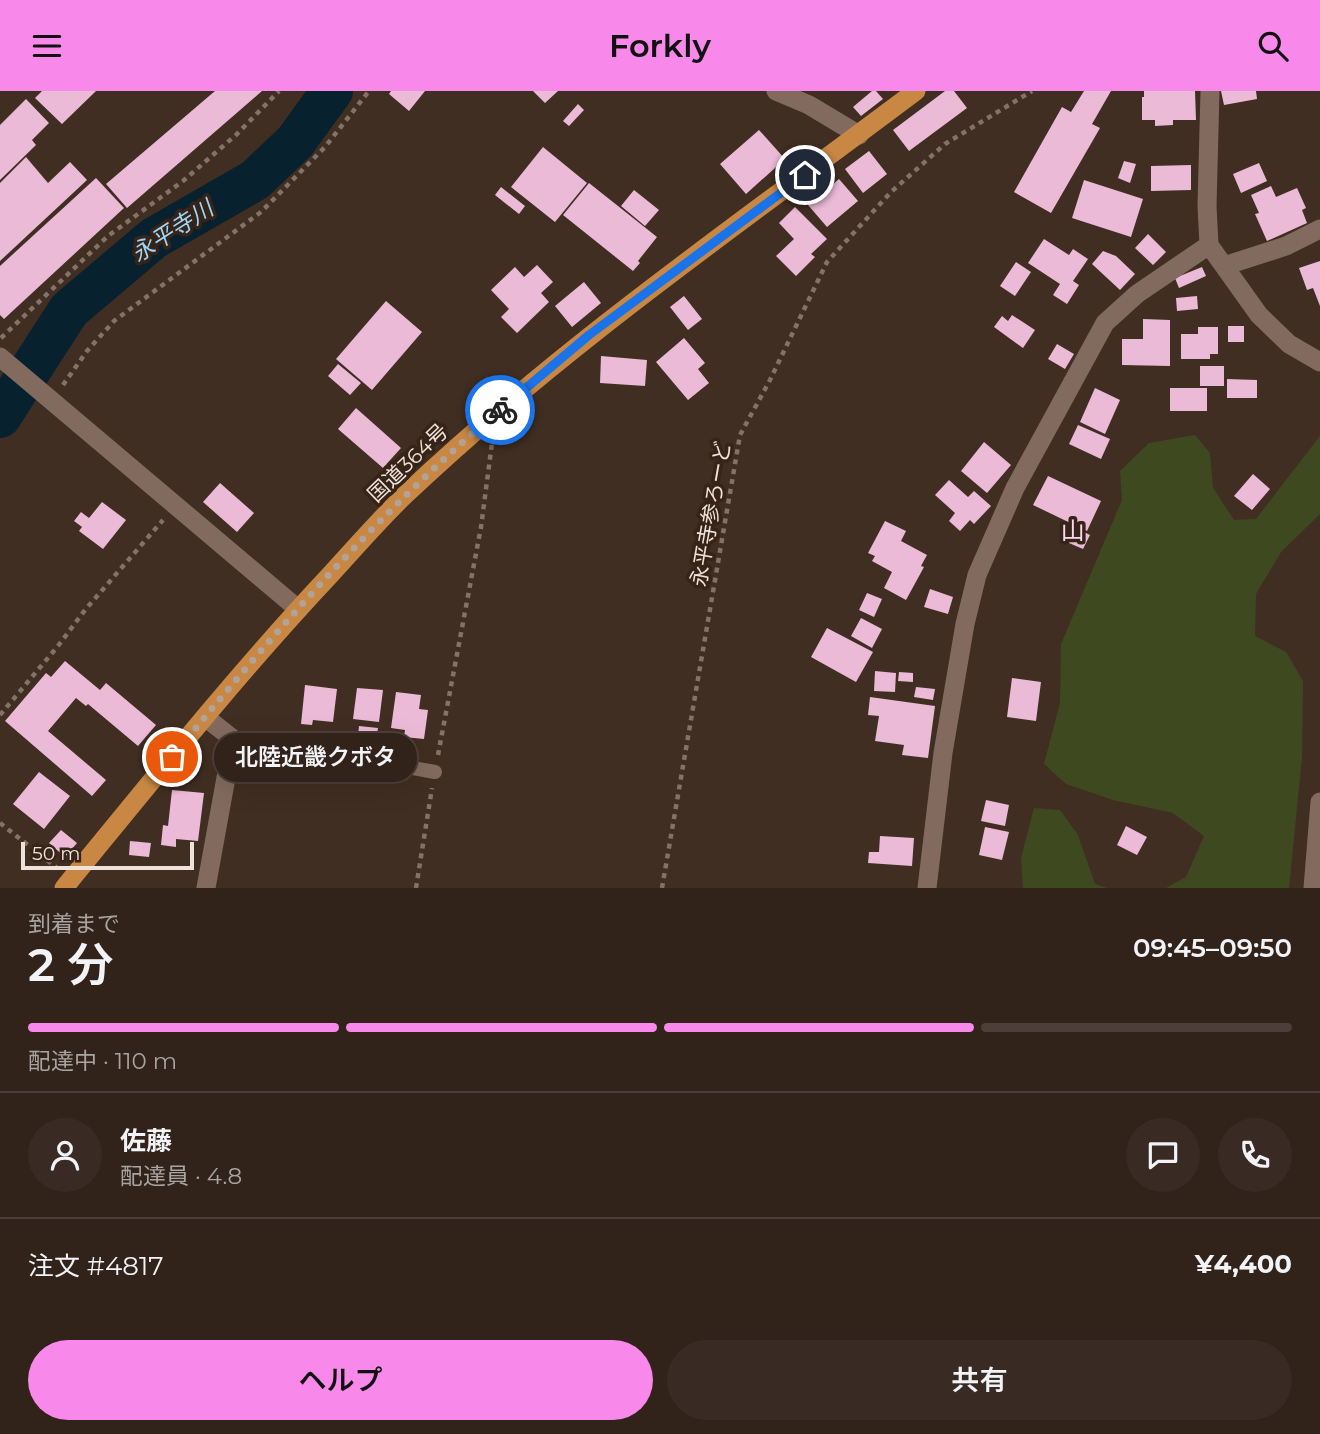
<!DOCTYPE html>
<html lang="ja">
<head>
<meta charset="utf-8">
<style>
	:root { --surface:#31221a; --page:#392a23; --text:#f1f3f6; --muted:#a8a4a2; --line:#4c3f39; --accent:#f888e9 }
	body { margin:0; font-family:Montserrat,"Noto Sans JP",sans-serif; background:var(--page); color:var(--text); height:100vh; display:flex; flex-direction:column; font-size:26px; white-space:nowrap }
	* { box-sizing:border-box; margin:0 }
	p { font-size:23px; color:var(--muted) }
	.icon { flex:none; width:38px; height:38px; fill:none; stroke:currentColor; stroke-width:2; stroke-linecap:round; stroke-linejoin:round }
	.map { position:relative; height:797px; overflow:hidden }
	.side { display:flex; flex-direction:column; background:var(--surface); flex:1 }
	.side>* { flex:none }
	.scale { position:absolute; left:21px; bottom:18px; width:173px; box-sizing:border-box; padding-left:7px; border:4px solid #eee2da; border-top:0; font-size:19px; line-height:24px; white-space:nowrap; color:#eee2da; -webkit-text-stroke:5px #362418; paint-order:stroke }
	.pin { position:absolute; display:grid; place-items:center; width:60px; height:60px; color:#fff; margin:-30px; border:4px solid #fff; border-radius:50%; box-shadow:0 2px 7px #0007 }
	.courier { position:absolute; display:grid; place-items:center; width:70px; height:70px; margin:-35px; border:5px solid #1a73e8; border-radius:50%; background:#fff; color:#222; box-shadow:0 2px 9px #0007 }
	.bubble { position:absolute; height:49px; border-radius:24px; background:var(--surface); box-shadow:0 7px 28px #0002,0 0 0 2px var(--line); font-size:23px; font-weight:600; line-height:49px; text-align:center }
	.headline em { font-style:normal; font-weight:600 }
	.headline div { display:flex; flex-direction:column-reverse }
	.headline { display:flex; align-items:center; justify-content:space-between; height:119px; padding:0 28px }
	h1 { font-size:46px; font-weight:600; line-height:52px }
	.bar { display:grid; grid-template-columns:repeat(4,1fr); gap:10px 7px; align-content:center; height:84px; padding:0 28px }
	.bar i { height:9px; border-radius:5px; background:var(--line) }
	.bar .current { background:var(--accent) }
	.bar p { grid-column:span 4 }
	.line { display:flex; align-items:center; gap:18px; padding:0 28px; border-top:2px solid var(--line) }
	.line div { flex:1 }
	.round { display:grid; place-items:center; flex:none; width:74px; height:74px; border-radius:37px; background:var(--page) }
	.action { display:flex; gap:14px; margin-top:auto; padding:14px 28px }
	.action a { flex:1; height:80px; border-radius:42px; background:var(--accent); color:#111; font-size:28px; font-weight:600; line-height:80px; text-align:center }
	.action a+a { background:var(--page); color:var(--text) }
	header { display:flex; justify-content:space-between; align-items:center; height:91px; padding:0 28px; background:var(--accent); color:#111; font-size:32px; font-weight:600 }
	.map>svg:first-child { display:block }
</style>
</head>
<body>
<header><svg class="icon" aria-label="menu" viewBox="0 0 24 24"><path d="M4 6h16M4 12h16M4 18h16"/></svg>Forkly<svg class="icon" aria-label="search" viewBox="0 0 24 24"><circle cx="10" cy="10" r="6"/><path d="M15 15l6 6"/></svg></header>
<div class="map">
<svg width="1320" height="797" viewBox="0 0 1320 797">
	<rect width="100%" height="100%" fill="#412e22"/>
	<path fill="#3f4920" d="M1195,344L1210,362L1213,397L1234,429L1256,428L1320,345V423L1281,461L1256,503L1255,545L1286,561L1303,590L1302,666L1289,797H1166L1186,786L1204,745L1173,722L1113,709L1066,693L1044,673L1060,612L1061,553L1122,409L1120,380L1149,352Z
		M1034,717L1060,719L1078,744L1095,793L1107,797H1023L1021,767Z"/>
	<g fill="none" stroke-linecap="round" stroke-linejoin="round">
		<path stroke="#07212e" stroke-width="42" d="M0,326L69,219L154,147L255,89L295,51L332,0"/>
	</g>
	<path fill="#ebbad7" d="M42,0H96L62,33L35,7Z
		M215,0H262L127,117L106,93Z
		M391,0H425L409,20L389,3Z
		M533,0H558L545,12Z
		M872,0H876L883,8L861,25L853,16Z
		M945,0H954L967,17L909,60L893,39Z
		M1084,0H1111L1092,33L1100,37L1051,122L1014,101L1062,16L1071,21Z
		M1144,0H1195L1196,29H1173V34L1155,35V29H1142V6H1144Z
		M1221,0H1256L1257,8L1224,14Z
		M26,8L49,32L32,49L36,54L0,89V34Z
		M578,13L584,19L569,35L563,30Z
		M759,39L785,68L746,103L720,73Z
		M543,56L587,92L555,131L511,96Z
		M869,60L887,83L863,102L845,78Z
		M26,66L48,92L70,71L87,89L0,170V92Z
		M1124,70L1136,73L1130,92L1118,87Z
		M1259,72L1267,90L1241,102L1233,83Z
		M1191,74V99L1151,100V75Z
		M96,87L124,117L4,228L0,224V175Z
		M839,88L858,110L827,136L808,114Z
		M1084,89L1143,108L1131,146L1072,127Z
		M589,92L657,146L638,170L640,172L633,180L563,124Z
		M1271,95L1276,106L1297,97L1306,117L1302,119L1307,132L1267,150L1255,123L1259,122L1251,104Z
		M501,96L525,115L519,123L495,104Z
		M634,99L659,119L645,135L621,115Z
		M795,116L827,148L811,163L815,166L796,185L776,165L794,148L779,132Z
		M1148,143L1166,161L1153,174L1135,157Z
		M1044,148L1069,164L1073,158L1088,168L1073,190L1079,194L1067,213L1053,204L1060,193L1028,172Z
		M1103,160L1116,165L1135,183L1120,199L1092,173Z
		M1320,170V215L1313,197L1307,199L1299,177Z
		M1016,171L1031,181L1015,205L1000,195Z
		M537,174L553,191L541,202L549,211L517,242L501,226L509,218L491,199L515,176L524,186Z
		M1202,176L1206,185L1179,197L1175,187Z
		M584,191L601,212L572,236L555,215Z
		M684,205L702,228L688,239L670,216Z
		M1197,205L1198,218L1177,220L1176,207Z
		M386,210L422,241L372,299L336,268Z
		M1012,224L1035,239L1023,257L994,236L1002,225L1008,230Z
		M1143,228L1170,229V275L1122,274V248H1143Z
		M1228,235H1244V251H1228Z
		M1198,236H1218V263H1210V268H1181V243H1198Z
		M684,247L705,272L698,278L709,292L688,309L656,271Z
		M1057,253L1074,263L1065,278L1048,268Z
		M601,265L647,269L645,295L600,292Z
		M338,273L361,292L350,304L328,285Z
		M1200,275H1224V295H1200Z
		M1227,288L1257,289V307H1227Z
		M1095,297L1120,309L1105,343L1080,331Z
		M1170,297H1207V320H1170Z
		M356,317L401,357L383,377L338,338Z
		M1078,334L1110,348L1101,368L1069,353Z
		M984,351L1011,374L987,402L961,380Z
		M1253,383L1270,398L1252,419L1234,405Z
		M1048,385L1101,410L1087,440L1033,414Z
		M949,389L968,406L974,400L991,415L974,433L970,429L960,440L949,430L955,422L935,404Z
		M220,392L254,422L237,441L203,411Z
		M102,411L126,429L103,458L79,440L82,436L74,430L81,421L89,427Z
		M885,430L906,440L901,450L927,464L921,475L924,476L906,509L884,497L892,481L872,470L875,465L868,462Z
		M1076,437L1090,444L1083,458L1069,452Z
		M930,498L953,506L948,523L924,516Z
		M867,502L882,508L874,526L859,519Z
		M861,527L882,538L872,557L851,545Z
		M827,537L873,561L856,591L811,566Z
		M65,570L100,599L106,592L156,634L138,655L88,613L86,615L76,607L48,640L106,689L92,705L5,630L46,582L51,586Z
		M875,580L896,582L895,601L874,600Z
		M899,581L913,582V591L898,590Z
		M1012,587L1041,591L1036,630L1007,626Z
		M305,594L337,598L333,631L313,629L312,634L301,633Z
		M916,596L935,598L933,609L914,606Z
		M357,597L383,599L379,631L353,628Z
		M396,601L421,604L419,618L428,619L424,648L404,646L405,639L391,637Z
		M870,606L935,615L928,667L902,664L904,654L875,650L879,625L868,624Z
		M359,635L378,637L375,657L357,654Z
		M39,681L70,705L44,738L13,713Z
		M172,699L204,702L198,750L176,748V756L161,754L163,734L168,735Z
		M986,709L1009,714L1005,735L981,730Z
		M1126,735L1147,746L1137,764L1117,754Z
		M985,736L1009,741L1002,769L979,764Z
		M61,739L77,752L65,766L49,752Z
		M880,745L914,747L912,775L868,772L869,761H879Z
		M130,750L151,752L149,766L129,764Z"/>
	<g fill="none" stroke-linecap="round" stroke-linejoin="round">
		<path stroke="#837268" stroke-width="4.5" stroke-dasharray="5 5" stroke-linecap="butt" d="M1,247L108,145L183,90L237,43L279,0
			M63,294L87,260L114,230L261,121L325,56L369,0
			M0,624L58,555L85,519L163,429
			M438,664L481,436L492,352
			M0,732L57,777
			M416,797L432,697
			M662,797L740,344L770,289L827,171L891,101L945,53L1032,0"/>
		<path stroke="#826b5e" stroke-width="14" d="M233,648L249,647L435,681"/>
		<path stroke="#826b5e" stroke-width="19" d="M776,0L809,14L859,44
			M1210,0L1207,115L1209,154L1259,224L1289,253L1320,271
			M1224,175L1286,155L1320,138
			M0,266L298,518
			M205,626L233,648L206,797
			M927,797L943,662L965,533L977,484L1015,397L1105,232L1137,203L1209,154
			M1313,797L1320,711"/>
		<path stroke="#c88743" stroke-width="19" d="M64,797C151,691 237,583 331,483C355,457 378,430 404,405C562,255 742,131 916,0"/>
	</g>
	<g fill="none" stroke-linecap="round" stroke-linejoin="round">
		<path stroke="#b1a39a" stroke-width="7" stroke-dasharray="0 12.6" d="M172,666C272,544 378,421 500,319"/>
		<path stroke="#1a73e8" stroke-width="9" d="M500,319L589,244L805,84"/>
	</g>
	<g text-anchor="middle" stroke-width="7" stroke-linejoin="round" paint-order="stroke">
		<g font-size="21" fill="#eee2da" stroke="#362418">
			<text transform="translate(408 372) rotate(-44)" y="7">国道364号</text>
			<text transform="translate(711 423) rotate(-80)" y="7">永平寺参ろーど</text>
		</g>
		<g font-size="23" font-style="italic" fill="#9bd7f9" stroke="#362418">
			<text transform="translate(172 140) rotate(-33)" y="8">永平寺川</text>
		</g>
		<g font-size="24" fill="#fdd6f6" stroke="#362418">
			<text x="1073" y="448">山</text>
		</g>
	</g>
</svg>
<div class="scale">50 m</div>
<div class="pin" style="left:172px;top:666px;background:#ea580c"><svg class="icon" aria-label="bag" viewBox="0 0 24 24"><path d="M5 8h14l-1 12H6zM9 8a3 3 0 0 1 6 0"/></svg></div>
<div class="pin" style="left:805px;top:84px;background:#1f2937"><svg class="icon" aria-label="home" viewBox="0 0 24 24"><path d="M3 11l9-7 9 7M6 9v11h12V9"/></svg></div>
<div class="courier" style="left:500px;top:319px"><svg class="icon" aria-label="bike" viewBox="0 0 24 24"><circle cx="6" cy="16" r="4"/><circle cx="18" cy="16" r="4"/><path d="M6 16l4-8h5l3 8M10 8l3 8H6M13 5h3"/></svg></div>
<div class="bubble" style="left:214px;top:642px;width:203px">北陸近畿クボタ</div>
</div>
<section class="side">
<div class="headline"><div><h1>2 分</h1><p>到着まで</p></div><em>09:45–09:50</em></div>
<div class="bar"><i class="current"></i><i class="current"></i><i class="current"></i><i></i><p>配達中 · 110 m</p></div>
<div class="line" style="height:126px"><a class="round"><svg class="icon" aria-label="person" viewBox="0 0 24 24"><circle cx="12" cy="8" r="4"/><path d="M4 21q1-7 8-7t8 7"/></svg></a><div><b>佐藤</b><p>配達員 · 4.8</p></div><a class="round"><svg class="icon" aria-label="chat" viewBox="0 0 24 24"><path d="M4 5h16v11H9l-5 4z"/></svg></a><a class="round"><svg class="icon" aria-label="phone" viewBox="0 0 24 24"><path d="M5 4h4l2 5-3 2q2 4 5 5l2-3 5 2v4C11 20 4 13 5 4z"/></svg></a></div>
<div class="line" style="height:91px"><div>注文 #4817</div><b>¥4,400</b></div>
<div class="action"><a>ヘルプ</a><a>共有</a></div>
</section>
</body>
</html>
